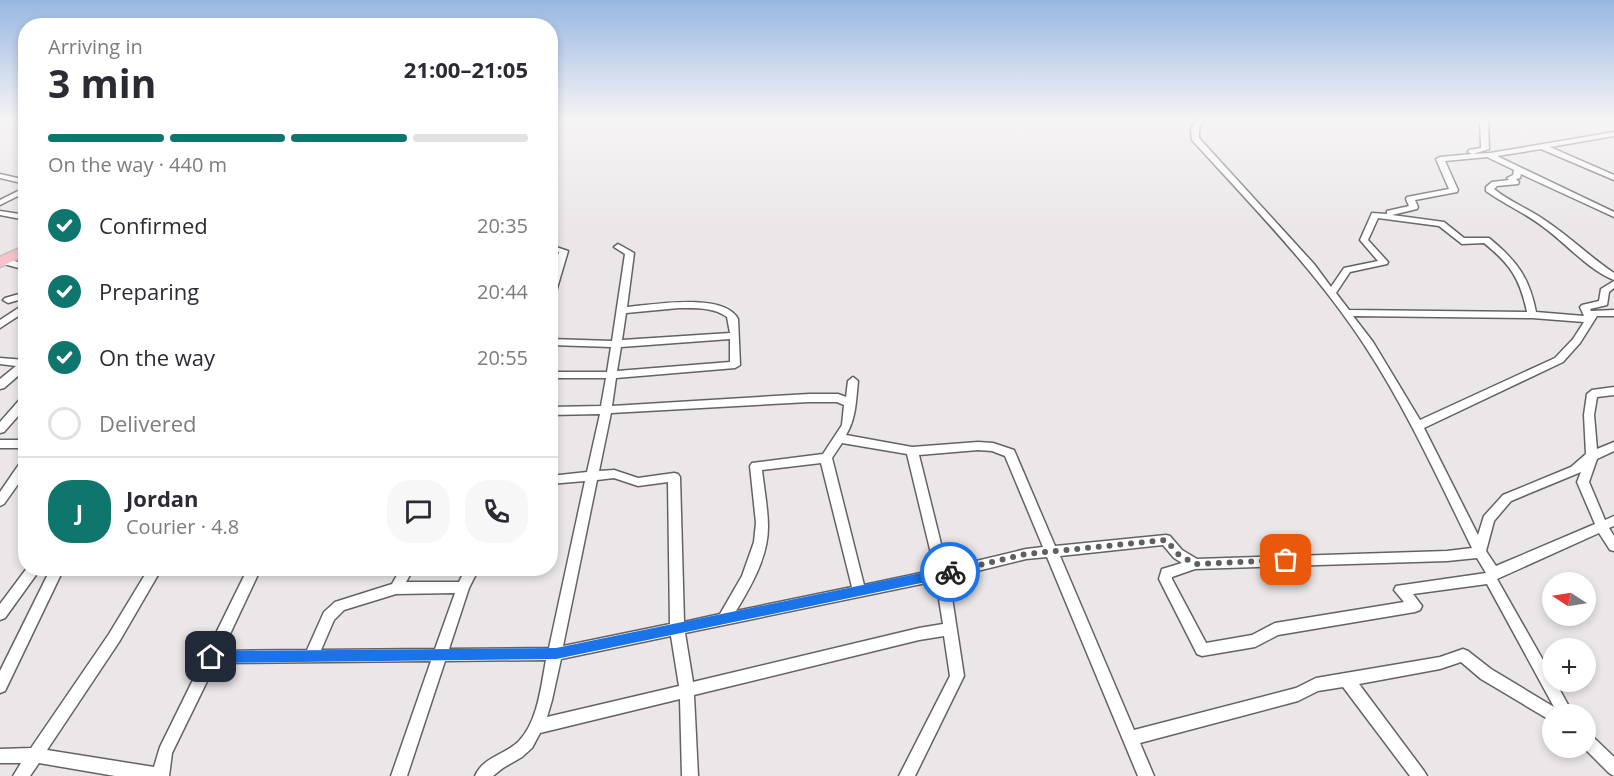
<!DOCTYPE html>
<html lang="en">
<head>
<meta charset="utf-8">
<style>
	:root { --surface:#fff; --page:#f7f7f7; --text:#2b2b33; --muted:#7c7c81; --line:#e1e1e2; --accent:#0f766e }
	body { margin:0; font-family:"Open Sans",sans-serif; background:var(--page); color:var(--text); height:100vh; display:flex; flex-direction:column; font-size:22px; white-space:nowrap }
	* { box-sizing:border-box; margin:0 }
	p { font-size:20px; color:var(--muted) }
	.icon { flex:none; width:33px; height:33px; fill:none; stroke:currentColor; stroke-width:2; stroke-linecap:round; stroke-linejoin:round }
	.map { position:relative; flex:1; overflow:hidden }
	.side { position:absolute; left:18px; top:18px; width:540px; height:558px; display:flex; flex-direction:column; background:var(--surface); border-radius:24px; box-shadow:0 3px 9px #0003 }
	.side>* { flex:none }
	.needle { width:39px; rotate:282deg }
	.controls { position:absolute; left:1542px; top:572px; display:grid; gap:12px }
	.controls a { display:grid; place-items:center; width:54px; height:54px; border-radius:50%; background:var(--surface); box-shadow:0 3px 9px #0003; font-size:30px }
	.pin { position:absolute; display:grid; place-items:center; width:51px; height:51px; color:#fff; margin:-26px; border-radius:12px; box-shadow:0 3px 9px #0006 }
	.courier { position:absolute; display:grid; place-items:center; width:60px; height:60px; margin:-30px; border:4px solid #1a73e8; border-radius:50%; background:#fff; color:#222; box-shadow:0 2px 8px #0007 }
	.headline em { font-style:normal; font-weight:700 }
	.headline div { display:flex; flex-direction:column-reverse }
	.headline { display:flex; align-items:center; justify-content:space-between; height:102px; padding:0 30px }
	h1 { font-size:39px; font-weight:700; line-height:45px }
	.bar { display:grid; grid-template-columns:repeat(4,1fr); gap:9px 6px; align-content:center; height:72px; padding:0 30px }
	.bar i { height:8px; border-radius:4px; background:var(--line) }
	.bar .active { background:var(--accent) }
	.bar p { grid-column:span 4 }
	.line { display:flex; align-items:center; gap:15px; padding:0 30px; border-top:2px solid var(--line) }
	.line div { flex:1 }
	.round { display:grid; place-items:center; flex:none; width:63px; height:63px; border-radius:24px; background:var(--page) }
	ol { padding:0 30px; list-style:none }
	li { display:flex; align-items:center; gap:18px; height:66px }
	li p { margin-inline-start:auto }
	li .icon { padding:6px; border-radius:50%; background:var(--accent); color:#fff; stroke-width:4 }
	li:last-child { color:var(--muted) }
	li i { width:33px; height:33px; border:3px solid var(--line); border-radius:50% }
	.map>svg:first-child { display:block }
</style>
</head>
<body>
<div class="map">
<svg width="1614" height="776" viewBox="0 0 1614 776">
	<rect width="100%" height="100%" fill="#ebe7e9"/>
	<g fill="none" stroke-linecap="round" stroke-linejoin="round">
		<g stroke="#656264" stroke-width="3">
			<path id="street" d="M1196,120H1203L1199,130V138L1314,264L1331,287L1344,268L1378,261L1360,240L1372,213L1387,214V211L1409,206L1406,199L1407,197L1449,189L1436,159L1440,157L1472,154L1468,152L1469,150L1481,148L1480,120H1488L1489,149L1473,154L1490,153L1614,132V136L1550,147L1614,175V180L1541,149L1497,156L1614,212V217L1521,174L1520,178L1516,179L1519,182L1518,184L1497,186L1494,189C1510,202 1529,209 1546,221C1570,237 1590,257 1614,273V280C1588,270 1565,242 1542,226C1525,213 1504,204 1486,191V187L1492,182L1509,180L1507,178L1513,175L1514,170L1487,157L1445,161L1458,190L1457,192L1415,200L1418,207L1417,209L1392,215L1444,222L1464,238H1489C1517,261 1529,277 1536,312L1584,316L1580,307L1582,305L1599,301L1601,289L1614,281V288L1609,292L1607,305L1590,309L1591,311L1614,310V316H1597L1580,343L1563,362L1424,428L1478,535L1484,516L1503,495L1571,467L1586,454L1584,415L1587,394L1592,390L1614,387V395L1597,397L1594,415L1597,449L1614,442V451L1597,459L1589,482L1605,520L1614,516V526L1609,528L1614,536V551L1610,550L1599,533L1497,579L1552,676V681H1555L1573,714H1552V721L1548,719L1481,679L1461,662L1440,669L1359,684L1424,771L1427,776H1410L1343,687L1318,691L1298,701L1140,743L1154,776H1138L1047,557L1026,559L949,578L964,676L915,776H899L950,676L944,636L919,640L694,695L698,776H682L680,699L540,733L532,748L522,757L503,768L493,776H475C483,757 505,755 519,741C538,721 541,686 546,660L445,661L407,776H391L431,661L216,663L172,753L169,776H115L39,763L30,776H13L21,763H0V749L31,748L109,634L149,568H162L119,642L47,750L154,767L160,747L248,568H261L222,651L307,650L324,612L335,602L392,584L401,568H414L406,582H459L466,568H479L469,588L449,649L549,648L585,481L550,484V476L587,472L600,414L550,415V407L601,406L606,378H550V372H607L611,347L550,345V339L612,341L625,254L614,247L618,244L634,253L627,307C652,305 724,292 738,319L740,365L735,368L616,378L612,406L809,394H838L846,397L848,381L853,377L858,381C856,400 856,419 846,435L912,447L978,442L993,443L1014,450L1055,546L1166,535L1170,536L1182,550L1197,559L1447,551L1472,548C1438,479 1407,410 1365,346C1316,271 1252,206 1192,140L1191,130ZM1378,218L1439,226L1462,244L1484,243C1510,264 1520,278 1527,312L1349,310L1336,293L1350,272L1387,264L1388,262L1368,240ZM679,308C696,308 713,307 727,317L730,333L622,340L626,313ZM1353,316L1532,318L1584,322L1573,339L1555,358L1420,420L1373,342ZM730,339V362L617,371L621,347ZM809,402H837L844,405L842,425L823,454L752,463L750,466L756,523L754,542L742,576L720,614L684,622L680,477L678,474L674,473L638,478L614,470L599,471L611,413ZM842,443L907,454L935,570L864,585L832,458ZM978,450L992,451L1005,456L1043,547L1026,549L947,568L919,455ZM821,463L852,587L736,611C751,586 768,557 768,527C768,508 764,489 762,470ZM1581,472L1577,482L1595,524L1496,566L1486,551L1494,521L1511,501ZM614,478L638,486L668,482L670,624L563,646L597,480ZM1163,545L1174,558L1182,563L1162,569L1159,579L1197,654L1202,656L1255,647L1278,635L1415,612L1420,610L1422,606L1413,594L1487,584L1554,707L1491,669L1468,651L1463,649L1440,657L1316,678L1296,688L1134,730L1060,556ZM1477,558L1486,573L1396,586L1394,590L1404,602L1275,623L1252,635L1206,643L1172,579V577L1195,569L1447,561ZM936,581L943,624L919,628L693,682L685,633ZM455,593L435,649L321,650L334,620L344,610L396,594ZM671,636L679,686L547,717L552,700L561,659Z
				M0,174L26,180V184L0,178Z
				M26,187V192L0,205V200Z
				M0,211L26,215V220L0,215Z
				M550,245L568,251L555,295L550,298V279L559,252L550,250Z
				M3,258L26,264V270L0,263V259Z
				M26,292V298L8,303L3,300L5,298Z
				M26,303V311L0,328V320Z
				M0,358L26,360V369L4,388L0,389V379L16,366L0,364Z
				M26,396V407L4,432L0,433V422L22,397Z
				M0,440H26V448H0Z
				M26,459V473L4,504L0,506V492L22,460Z
				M27,568H41L5,618L0,620V604Z
				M51,568H64L5,691L0,693V671Z
				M1586,733L1591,735L1614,757V776L1609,773L1583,747H1586Z"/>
		</g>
		<g stroke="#c2c2c2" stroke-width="3">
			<path id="primary" d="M26,245V255L0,267V257Z"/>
		</g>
		<use href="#street" fill="#fff" fill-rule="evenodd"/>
		<use href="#primary" fill="#f6c2c7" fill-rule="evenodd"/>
	</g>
	<linearGradient id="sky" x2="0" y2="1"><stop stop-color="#97b7e2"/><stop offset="0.52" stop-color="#f6f4f5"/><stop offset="1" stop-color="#f6f4f5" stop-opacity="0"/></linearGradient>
	<rect width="1614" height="229" fill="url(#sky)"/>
	<path fill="#1a73e8" d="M950,567L955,572L950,577L556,659L211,663L205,657L211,651L556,648Z"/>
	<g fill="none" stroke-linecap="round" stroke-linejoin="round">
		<path stroke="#615e5f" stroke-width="6" stroke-dasharray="0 10.8" d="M950,572L1026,554L1166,540L1178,554L1195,564L1286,560"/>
	</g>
</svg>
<div class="controls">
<a><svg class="needle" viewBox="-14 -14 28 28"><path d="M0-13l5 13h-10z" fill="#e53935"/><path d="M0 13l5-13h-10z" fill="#7c7c81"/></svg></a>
<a>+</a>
<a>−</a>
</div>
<div class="pin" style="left:1286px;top:560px;background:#ea580c"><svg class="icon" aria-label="bag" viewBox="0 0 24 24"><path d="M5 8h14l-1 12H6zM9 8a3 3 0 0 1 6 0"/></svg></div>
<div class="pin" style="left:211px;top:657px;background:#1f2937"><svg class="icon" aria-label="home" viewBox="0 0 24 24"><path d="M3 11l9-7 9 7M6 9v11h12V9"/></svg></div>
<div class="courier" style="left:950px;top:572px"><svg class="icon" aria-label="bike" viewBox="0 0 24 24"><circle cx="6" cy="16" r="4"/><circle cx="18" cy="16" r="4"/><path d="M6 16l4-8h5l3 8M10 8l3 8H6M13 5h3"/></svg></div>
<section class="side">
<div class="headline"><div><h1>3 min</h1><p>Arriving in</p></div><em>21:00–21:05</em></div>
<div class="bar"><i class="active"></i><i class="active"></i><i class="active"></i><i></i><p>On the way · 440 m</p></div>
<ol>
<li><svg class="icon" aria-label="check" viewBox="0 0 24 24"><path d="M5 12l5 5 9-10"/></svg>Confirmed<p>20:35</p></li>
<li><svg class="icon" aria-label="check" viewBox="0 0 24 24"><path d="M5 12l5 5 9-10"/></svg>Preparing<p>20:44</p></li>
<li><svg class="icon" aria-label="check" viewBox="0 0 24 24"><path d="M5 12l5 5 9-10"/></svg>On the way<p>20:55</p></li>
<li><i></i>Delivered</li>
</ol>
<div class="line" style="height:108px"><b class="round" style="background:var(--accent);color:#fff">J</b><div><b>Jordan</b><p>Courier · 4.8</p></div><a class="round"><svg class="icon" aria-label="chat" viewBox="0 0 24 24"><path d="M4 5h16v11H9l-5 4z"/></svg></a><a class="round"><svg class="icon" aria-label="phone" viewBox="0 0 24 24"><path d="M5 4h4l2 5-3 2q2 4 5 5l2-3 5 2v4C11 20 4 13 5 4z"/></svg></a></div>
</section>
</div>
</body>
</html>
